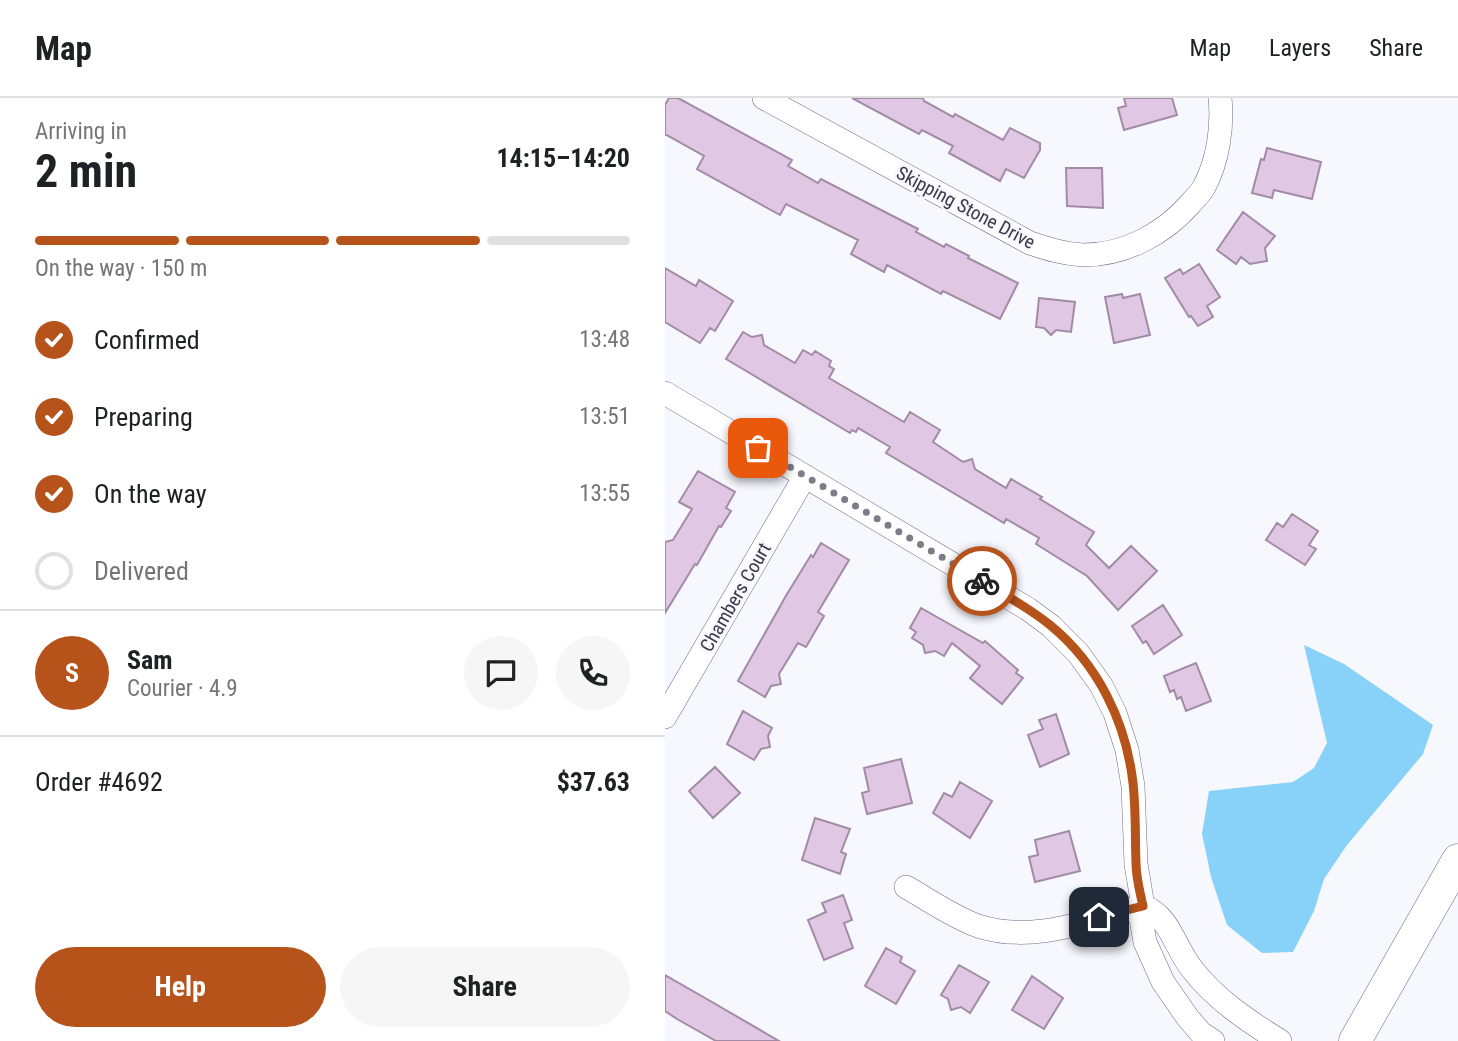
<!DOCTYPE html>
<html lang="en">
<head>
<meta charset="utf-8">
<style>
	:root { --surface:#fff; --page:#f6f6f6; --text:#202124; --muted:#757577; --line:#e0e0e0; --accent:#b6531b }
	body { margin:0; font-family:"Roboto Condensed",sans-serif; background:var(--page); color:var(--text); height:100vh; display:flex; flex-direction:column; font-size:26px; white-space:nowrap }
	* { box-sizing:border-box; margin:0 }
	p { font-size:23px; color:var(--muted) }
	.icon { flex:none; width:38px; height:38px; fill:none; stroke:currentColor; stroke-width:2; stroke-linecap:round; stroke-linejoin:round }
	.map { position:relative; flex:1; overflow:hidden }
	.drawer { display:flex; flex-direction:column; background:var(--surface); width:665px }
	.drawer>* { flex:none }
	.pin { position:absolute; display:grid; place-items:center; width:60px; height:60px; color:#fff; margin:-30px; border-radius:14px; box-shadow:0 4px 10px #0006 }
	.courier { position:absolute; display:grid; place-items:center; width:70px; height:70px; margin:-35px; border:5px solid #b6531b; border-radius:50%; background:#fff; color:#222; box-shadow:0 2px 9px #0007 }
	.summary em { font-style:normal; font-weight:700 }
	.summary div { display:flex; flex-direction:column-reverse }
	.summary { display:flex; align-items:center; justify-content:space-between; height:119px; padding:0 35px }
	h1 { font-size:46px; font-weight:700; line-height:52px }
	.bar { display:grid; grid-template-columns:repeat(4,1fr); gap:10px 7px; align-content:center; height:84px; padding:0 35px }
	.bar i { height:9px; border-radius:5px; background:var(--line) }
	.bar .current { background:var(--accent) }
	.bar p { grid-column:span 4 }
	.line { display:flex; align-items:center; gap:18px; padding:0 35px; border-top:2px solid var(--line) }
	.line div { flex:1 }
	.round { display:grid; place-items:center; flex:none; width:74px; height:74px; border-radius:37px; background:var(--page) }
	ol { padding:0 35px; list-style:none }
	li { display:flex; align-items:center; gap:21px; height:77px }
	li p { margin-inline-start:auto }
	li .icon { padding:7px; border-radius:50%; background:var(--accent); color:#fff; stroke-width:4 }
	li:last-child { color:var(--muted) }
	li i { width:38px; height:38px; border:4px solid var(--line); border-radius:50% }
	.action { display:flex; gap:14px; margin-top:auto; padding:14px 35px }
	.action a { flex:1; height:80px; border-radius:42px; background:var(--accent); color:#fff; font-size:28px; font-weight:700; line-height:80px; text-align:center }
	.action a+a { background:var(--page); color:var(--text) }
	header { display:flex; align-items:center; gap:42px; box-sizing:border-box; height:98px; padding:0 35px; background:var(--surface); border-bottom:2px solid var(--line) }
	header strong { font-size:33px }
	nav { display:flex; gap:38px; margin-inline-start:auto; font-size:24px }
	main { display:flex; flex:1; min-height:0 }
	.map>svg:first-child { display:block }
</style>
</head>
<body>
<header>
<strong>Map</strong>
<nav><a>Map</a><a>Layers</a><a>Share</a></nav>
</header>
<main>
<section class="drawer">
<div class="summary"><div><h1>2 min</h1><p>Arriving in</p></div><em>14:15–14:20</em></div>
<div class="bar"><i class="current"></i><i class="current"></i><i class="current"></i><i></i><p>On the way · 150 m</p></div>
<ol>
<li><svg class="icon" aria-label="check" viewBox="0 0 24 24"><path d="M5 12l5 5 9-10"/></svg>Confirmed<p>13:48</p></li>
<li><svg class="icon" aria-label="check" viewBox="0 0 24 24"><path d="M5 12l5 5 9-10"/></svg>Preparing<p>13:51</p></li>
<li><svg class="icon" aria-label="check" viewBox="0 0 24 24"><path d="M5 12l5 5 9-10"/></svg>On the way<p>13:55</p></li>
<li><i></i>Delivered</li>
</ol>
<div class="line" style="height:126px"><b class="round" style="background:var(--accent);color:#fff">S</b><div><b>Sam</b><p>Courier · 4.9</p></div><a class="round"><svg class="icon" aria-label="chat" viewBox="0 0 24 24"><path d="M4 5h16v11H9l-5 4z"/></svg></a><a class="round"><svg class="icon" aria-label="phone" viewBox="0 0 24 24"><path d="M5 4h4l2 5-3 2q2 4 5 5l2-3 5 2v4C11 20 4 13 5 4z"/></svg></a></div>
<div class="line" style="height:91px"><div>Order #4692</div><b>$37.63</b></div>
<div class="action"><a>Help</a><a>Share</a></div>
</section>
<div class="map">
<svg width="793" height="943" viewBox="0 0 793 943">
	<rect width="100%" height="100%" fill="#f7f7fe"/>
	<path fill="#88d1f8" d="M639,547L679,566L768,627L758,656L682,747L659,781L649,813L628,854L597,855L562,827L546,779L537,736L544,693L628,684L649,670L662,645Z"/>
	<path fill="#e0c8e5" stroke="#a28ba7" stroke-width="2" d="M4,0H13L127,62L123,68L153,85L156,81L253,131L251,134L279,149L281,146L304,158L303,160L353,185L335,221L278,193L276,196L222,167L219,174L186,156L193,142L121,106L115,117L32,71L39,58L0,36V7Z
		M187,0H258L259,3L288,19L290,16L338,42L345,30L375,45V52L359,80L341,71L335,83L284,55L288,48L257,32L254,36Z
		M459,0H507L512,17L459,32L453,10L461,8Z
		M602,50L656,64L647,101L609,92L607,100L587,95L596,61L599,62Z
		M401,70H437L438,110L402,108Z
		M578,114L610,138L600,150L602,163L585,166L576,159L571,166L552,152Z
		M534,166L555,199L542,208L548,219L533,228L526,218L524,219L500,180L515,171L518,176Z
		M0,170L31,188L34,182L68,203L50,233L45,230L35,245L0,224Z
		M457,196L458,200L475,196L485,237L449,245L440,199Z
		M374,200L410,204L406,234L391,232L386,237L379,230L371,229Z
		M78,234L87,239L97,237L99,247L130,265L138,252L147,257L150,253L166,263L164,268L169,271L164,280L239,324L245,314L275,332L268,344L298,364L307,361L310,371L341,390L346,381L377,399L375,401L429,434L421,447L444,470L466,448L492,473L453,512L422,478L371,446L374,440L341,421L339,425L221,355L225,349L193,330L191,334L187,332L185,335L61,261Z
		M33,373L70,394L61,410L66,413L56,429L54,428L32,467L30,466L0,515V444L8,442L27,411L14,404Z
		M627,416L653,433L644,447L651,451L640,467L601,442L612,425L618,429Z
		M156,445L184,462L153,514L159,518L141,549L133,545L114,576L116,586L106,588L100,599L73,583L122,496L146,457L148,459Z
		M498,507L517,537L489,556L481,543L478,545L467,528Z
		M256,510L318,545L320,543L353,572L351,575L358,580L337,606L305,580L315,568L287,545L279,558L270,553L260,555L258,547L247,540L251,534L245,530Z
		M531,565L546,603L521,613L516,599L512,601L509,592L505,594L499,578Z
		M78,613L107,630L103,638L105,649L96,651L89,662L62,646Z
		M391,616L404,656L375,669L363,637L378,631L374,622Z
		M236,661L247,705L202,716L197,695L204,693L199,670Z
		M50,669L75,695L48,720L24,693Z
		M295,684L327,703L305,740L268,715L279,695L287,699Z
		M150,720L185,731L176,754L181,756L175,776L137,762Z
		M404,733L415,773L370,784L364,759L373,757L370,742Z
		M178,797L187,822L179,825L188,850L159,862L143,822L161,814L157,805Z
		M221,850L237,859L235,864L250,873L231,906L200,888Z
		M294,867L324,884L305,915L296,909L286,912L283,901L276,897Z
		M0,877L47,904L114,943H51L12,921L0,913Z
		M367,878L398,900L379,931L347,912Z"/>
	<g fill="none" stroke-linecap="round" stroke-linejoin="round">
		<g stroke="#6e6989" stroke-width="24">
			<path id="minor" d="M99,0L365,145C383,151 399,156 418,157C460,157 499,136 526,105C530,100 536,95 539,89C553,63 558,29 555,0
				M0,295L363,511L386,528L413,555L436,587L450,615L462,652L468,688L471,766L478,808L475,815L480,844L498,884L523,920L536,935L548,943
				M0,619L140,378
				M241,789C264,802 288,819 313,828C368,846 424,822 478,808
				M478,808C505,818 510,850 527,871C550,901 583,923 615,943"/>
		</g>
		<g stroke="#6e6989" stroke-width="33">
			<path id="secondary" d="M690,943L793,762"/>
		</g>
		<use href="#minor" stroke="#fff" stroke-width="23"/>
		<use href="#secondary" stroke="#fff" stroke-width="32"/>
	</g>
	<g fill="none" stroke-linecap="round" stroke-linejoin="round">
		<path stroke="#7d7c87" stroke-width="7" stroke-dasharray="0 12.6" d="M93,350L317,483"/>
		<path stroke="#b6531b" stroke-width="9" d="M317,483C340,497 364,510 385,527C433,566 461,624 468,685C471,711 470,739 471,765C471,780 475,794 478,808L434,819"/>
	</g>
	<g text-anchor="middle" stroke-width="5" stroke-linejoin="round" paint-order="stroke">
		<g font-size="19" fill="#3b3947" stroke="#f7f7fe">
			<text transform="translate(301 109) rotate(28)" y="7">Skipping Stone Drive</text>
			<text transform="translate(70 499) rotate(-60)" y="7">Chambers Court</text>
		</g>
	</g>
</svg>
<div class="pin" style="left:93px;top:350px;background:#ea580c"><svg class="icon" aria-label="bag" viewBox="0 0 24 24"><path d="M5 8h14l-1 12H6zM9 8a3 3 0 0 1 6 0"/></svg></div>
<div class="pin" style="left:434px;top:819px;background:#1f2937"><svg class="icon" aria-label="home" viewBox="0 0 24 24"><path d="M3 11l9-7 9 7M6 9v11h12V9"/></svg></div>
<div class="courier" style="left:317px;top:483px"><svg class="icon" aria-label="bike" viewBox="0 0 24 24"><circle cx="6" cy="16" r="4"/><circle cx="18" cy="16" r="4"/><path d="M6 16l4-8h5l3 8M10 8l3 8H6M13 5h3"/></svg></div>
</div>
</main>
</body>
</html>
